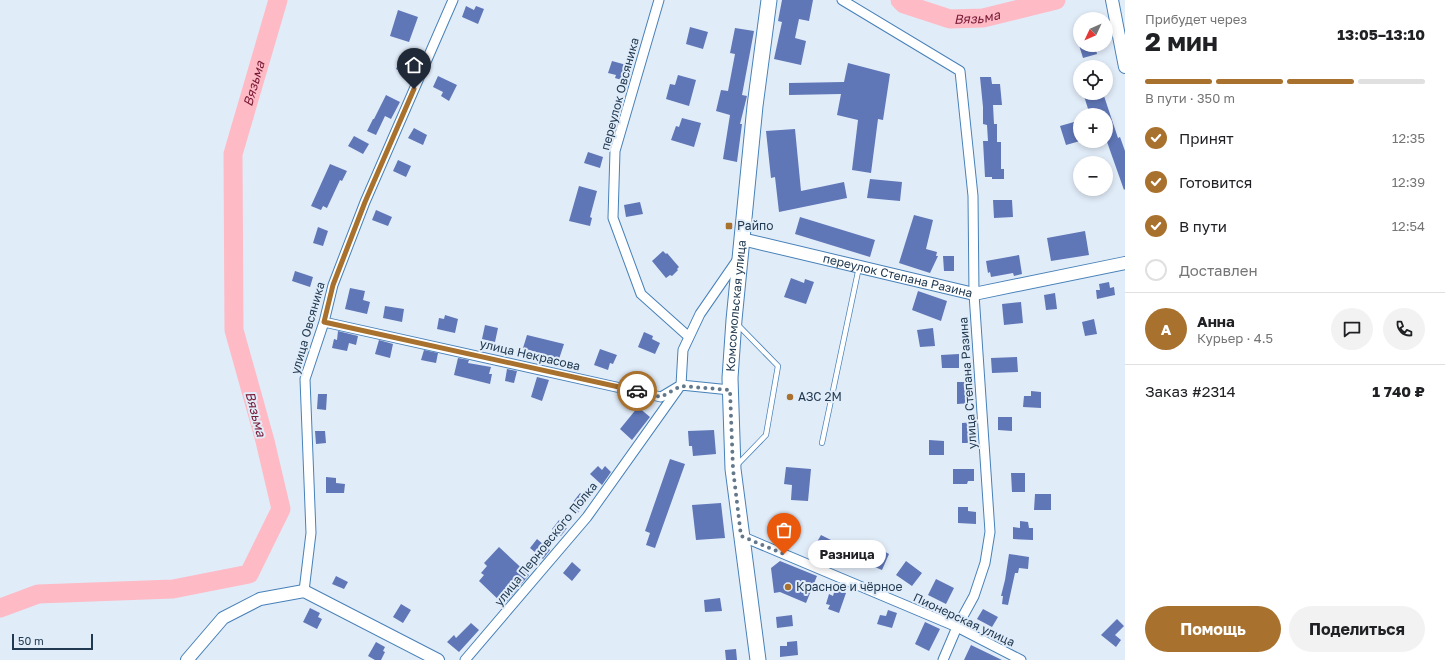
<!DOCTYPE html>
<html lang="ru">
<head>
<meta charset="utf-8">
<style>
	:root { --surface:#fff; --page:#f2f2f2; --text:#202124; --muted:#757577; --line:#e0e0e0; --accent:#a8712d }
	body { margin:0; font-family:"Golos Text",sans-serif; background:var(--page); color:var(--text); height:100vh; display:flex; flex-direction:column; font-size:15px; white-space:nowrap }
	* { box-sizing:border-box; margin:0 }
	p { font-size:13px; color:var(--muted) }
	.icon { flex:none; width:22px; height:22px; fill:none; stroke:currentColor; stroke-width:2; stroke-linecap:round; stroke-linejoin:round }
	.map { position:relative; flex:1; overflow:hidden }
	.details { display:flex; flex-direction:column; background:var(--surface); width:320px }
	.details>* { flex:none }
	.needle { width:26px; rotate:226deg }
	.tools { position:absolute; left:1073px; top:12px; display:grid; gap:8px }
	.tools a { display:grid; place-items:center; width:40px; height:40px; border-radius:50%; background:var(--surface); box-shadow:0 2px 6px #0003; font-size:20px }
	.scale { position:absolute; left:12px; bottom:10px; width:81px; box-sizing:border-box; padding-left:4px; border:2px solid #213a51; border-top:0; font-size:11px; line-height:14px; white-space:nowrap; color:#213a51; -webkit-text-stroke:3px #e1ecf9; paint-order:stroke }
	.pin { position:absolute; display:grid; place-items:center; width:34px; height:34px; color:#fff; margin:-41px -17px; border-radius:50% 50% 50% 0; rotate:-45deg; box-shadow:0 0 4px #0007 }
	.pin .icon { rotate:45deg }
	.courier { position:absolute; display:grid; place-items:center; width:40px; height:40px; margin:-20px; border:3px solid #a8712d; border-radius:50%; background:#fff; color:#222; box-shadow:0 1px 5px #0007 }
	.bubble { position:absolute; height:28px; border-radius:14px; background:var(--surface); box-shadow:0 2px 6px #0003; font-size:13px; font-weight:700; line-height:28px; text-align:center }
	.head em { font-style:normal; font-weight:700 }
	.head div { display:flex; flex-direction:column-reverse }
	.head { display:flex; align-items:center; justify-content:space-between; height:68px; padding:0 20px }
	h1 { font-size:26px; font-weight:700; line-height:30px }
	.bar { display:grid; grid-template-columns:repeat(4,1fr); gap:6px 4px; align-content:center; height:48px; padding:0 20px }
	.bar i { height:5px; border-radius:3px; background:var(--line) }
	.bar .active { background:var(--accent) }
	.bar p { grid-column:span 4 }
	.line { display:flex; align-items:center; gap:10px; padding:0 20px; border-top:1px solid var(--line) }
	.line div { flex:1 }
	.round { display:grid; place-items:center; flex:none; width:42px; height:42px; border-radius:21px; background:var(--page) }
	ol { padding:0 20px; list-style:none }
	li { display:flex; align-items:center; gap:12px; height:44px }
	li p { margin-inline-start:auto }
	li .icon { padding:4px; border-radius:50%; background:var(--accent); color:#fff; stroke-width:4 }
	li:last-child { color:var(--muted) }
	li i { width:22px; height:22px; border:2px solid var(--line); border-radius:50% }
	.action { display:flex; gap:8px; margin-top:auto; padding:8px 20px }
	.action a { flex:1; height:46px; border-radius:24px; background:var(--accent); color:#fff; font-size:16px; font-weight:700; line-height:46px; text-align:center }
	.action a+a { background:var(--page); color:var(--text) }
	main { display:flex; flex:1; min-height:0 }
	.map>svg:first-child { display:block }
</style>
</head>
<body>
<main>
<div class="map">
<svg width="1125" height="660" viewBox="0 0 1125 660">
	<rect width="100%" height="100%" fill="#e1ecf9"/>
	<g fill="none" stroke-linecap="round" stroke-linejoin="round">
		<g stroke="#febac5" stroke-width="19">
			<path id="s1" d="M900,0L904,4L950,19L983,18L1056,0"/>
			<path id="s2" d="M0,608L38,594L173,589L249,574L281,509L265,441L234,330L233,154L278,0"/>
		</g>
	</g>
	<path fill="#5f76b7" d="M782,0H813L809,21L799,19L795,38L806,41L801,65L774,59L782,22L778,21Z
		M466,6L474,10L476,6L484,9L478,24L462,17Z
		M398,10L418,17L409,42L390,36Z
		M690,27L708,32L703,49L686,44Z
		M735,28L754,31L742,95L747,96L740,124H742L737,162L723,159L730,115L716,111L721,90L728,91L735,54L730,53Z
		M1079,45H1095L1097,54L1083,58Z
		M400,61L414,68L409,76L396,69Z
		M612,61L630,66L625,81L615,78L616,75L608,73Z
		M848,63L890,74L883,120L878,119L871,173L852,170L858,120L837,115L841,94L789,95V83L844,82Z
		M678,75L696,80L689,106L666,99L670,84L675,85Z
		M438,76L457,85L449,101L441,96L443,92L433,87Z
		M980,77H991L992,84H1000L1002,105H993L994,124H997V142H1001V169H1004V179H992V177H985L983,141H988L987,125L983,124V107Z
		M1083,93H1103L1118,138L1120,137L1125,151V189L1124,190L1106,139V115H1090Z
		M386,95L400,102L391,119L385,116L376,135L367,131L373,119H374Z
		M682,118L701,123L694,147L671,140L676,126L679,127Z
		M1074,122L1080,141L1066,145L1060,126Z
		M414,128L427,135L423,145L408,138Z
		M795,129L801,191L844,182L847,198L779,212L775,177L771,178L766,131Z
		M354,136L369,144L363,154L348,146Z
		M588,152L603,157L600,168L584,163Z
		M398,160L411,166L406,177L393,171Z
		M330,164L347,171L342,181L340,180L327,208L323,206L321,210L311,206Z
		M870,179L902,182L900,201L867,198Z
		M579,186L597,191L590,217L592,218L590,226L569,221Z
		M993,200H1012L1013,217L994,218Z
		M640,202L643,214L626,217L624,205Z
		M376,210L392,217L388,226L372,220Z
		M914,215L933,220L926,249L937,252L936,256H938L930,273L899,263Z
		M800,217L875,240L870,257L795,234Z
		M318,227L328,231L323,246L313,243Z
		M1085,231L1089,255L1051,261L1047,238Z
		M663,251L666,254L667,253L679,267L677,269L678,270L672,276L670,275L666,278L652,261Z
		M1019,255L1022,274L1014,276L1013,273L991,277L990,272L988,273L986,261Z
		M943,256H954V271H944Z
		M295,271L313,277L310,287L292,281Z
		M791,278L804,283L805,279L814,282L806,304L784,297Z
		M1109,282L1110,288L1114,287L1115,295L1097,299L1096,290H1100L1099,284Z
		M350,288L365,291L363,300L370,302L367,314L345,309Z
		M918,291L947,301L941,321L912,310Z
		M1055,293L1057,309L1046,310L1044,295Z
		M1021,302L1023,323L1004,325L1002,304Z
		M385,306L404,309L402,322L383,318Z
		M445,315L458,319L455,333L437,329L439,318L444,319Z
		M1094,319L1097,334L1085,336L1082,322Z
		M485,325L498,328L495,342L482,339Z
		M933,328L935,346L920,347L917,330Z
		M338,331L358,336L356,345L349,343L347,351L332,348L334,339L337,340Z
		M644,332L653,336L652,339L660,343L655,354L638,347Z
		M527,335L564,344L559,359L523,348Z
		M379,340L393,344L390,358L375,354Z
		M600,349L617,355L613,364L610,363L608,370L594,365Z
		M424,350L438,353L436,363L421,360Z
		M959,354V368H942L941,355Z
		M1017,357L1018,372L992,373L991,358Z
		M458,358L469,360L468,363L491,367L489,374H492L490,384L454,375Z
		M507,369L517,371L514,383L505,381Z
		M537,377L549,380L542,401L531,397Z
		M957,382H972V403L957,404Z
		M1031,391L1041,392V408L1023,407L1024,396H1031Z
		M318,394H327L326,410L317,409Z
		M638,407L650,417L632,440L620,429Z
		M998,417H1012V431L998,430Z
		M975,422V443H962V423Z
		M714,430L716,454L693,456L692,446H689L688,431Z
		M315,431H325L326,443L316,444Z
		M929,440L944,441V455H929Z
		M670,459L685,464L655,548L646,545L650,533L645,531Z
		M598,466L602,470L605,466L611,472L602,485L590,474Z
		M786,467L811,469L808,501L791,500L792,485L784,484Z
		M953,469H974V481H968L967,484H953Z
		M1011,473H1025V492H1012Z
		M326,477L336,478V483L345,484L344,493H326Z
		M580,493L588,499L578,513L569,507Z
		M1035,494H1051V510H1034Z
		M721,503L725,538L696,540L692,505Z
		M958,507H968V511L976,512V524L958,523Z
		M559,520L567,528L561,536L552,529Z
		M1020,521L1028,522L1029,528H1033V540L1013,539V527L1020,528Z
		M821,535L831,540L823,554L813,549Z
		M537,539L550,550L543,559L530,548Z
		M499,547L529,575L504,605L479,581L484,575L481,573L487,566L484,563Z
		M878,548L889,554L882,570L870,565Z
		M1009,554L1029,557L1028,569L1019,568L1018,573H1015L1008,605L1002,604L1003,596H1001L1005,580Z
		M780,561L817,576L806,603L780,592L774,593L771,568Z
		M906,561L922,573L912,586L896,575Z
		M572,562L581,570L572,581L563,573Z
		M336,576L348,582L344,589L332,584Z
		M936,579L954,588L946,604L928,595Z
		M835,589L846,593L839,613L828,609L830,605L826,604L829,594L833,596Z
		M720,598L722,611L705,612L704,600Z
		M401,604L411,610L403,623L393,617Z
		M310,608L320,613L318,617L322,619L317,629L303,622Z
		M983,609L998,617L992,627L977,619Z
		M888,610L897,613L892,628L877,624L880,615L886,616Z
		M792,615L793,626L777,628L776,617Z
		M1117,619L1124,626L1115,635L1121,640L1116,647L1101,635Z
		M925,622L940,629L929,651L915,644Z
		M471,623L479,630L459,652L447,642L454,635L456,638Z
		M797,641L798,655L780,657V646H787V642Z
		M376,642L385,647L383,651L385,652L381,660H375L368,656Z
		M971,645L1002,660H964Z
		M736,649L737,660H726L725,650Z"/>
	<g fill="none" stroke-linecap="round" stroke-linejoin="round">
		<g stroke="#4781b8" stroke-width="6">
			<path id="service" d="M737,324L778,366L766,435L737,465
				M822,443L859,267"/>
		</g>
		<g stroke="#4781b8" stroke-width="11">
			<path id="minor" d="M659,0L615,151L613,218L641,294L689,337
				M842,0L960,71L973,196L974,294L990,532L985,563L974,596L957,627L943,660
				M324,322L661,397L681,385L730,390
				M741,536L957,627L1021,660
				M304,591L311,533L305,379L324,322L333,285L365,202L453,0
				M465,660L587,517L681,385L683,350L700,314L738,259"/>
		</g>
		<g stroke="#4781b8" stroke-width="14">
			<g id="tertiary">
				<path d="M1112,0L1125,67"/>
				<path id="s3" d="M742,239L974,294L1125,263"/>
				<path d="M187,660L223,618L260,599L304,591L438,660"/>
			</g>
		</g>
		<g stroke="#4781b8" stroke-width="17">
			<g id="primary">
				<path id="s4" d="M758,660L733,469L730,378L734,320L755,106L769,0"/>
			</g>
		</g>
		<use href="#service" stroke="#fff" stroke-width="4.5"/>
		<use href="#minor" stroke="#fff" stroke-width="9"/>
		<use href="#tertiary" stroke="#fff" stroke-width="12"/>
		<use href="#primary" stroke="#fff" stroke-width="15"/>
	</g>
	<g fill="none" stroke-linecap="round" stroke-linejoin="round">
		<path stroke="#64788c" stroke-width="4" stroke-dasharray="0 7.2" d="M637,391L661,397L681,386L730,390L733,469L741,536L784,554"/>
		<path stroke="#a8712d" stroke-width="5" d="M414,89L365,202L338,272L333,285L324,322L637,391"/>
	</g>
	<g fill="#a8712d" stroke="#e1ecf9" stroke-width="1.5">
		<rect x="725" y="222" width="8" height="8" rx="2"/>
		<circle cx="790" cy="397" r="4"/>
		<circle cx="788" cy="587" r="4"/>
	</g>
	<g text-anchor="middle" stroke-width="4" stroke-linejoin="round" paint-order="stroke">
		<g font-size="12" fill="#213a51" stroke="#e1ecf9">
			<text transform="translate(620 94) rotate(-75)" y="4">переулок Овсяника</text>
			<text dy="4" stroke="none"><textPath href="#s3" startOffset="160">переулок Степана Разина</textPath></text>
			<text dy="4" stroke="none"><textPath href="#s4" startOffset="356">Комсомольская улица</textPath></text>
			<text transform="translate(308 328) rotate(-74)" y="4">улица Овсяника</text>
			<text transform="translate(530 355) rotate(13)" y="4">улица Некрасова</text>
			<text transform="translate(968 383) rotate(-94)" y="4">улица Степана Разина</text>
			<text transform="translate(546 544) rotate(-51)" y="4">улица Перновского Полка</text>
			<text transform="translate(964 620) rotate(25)" y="4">Пионерская улица</text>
		</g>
		<g font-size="12" fill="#213a51" stroke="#e1ecf9" text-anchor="start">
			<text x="737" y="230">Райпо</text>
			<text x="798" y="401">АЗС 2М</text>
			<text x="796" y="591">Красное и чёрное</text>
		</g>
		<g font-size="13" font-style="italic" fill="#781936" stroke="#e1ecf9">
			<text dy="5" stroke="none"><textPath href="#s1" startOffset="81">Вязьма</textPath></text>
			<text dy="5" stroke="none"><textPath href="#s2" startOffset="760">Вязьма</textPath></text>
			<text transform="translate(256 414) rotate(75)" y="5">Вязьма</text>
		</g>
	</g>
</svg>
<div class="tools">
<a><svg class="needle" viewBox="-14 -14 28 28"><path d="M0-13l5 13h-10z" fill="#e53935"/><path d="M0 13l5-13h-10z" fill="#757577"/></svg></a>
<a><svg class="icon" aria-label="locate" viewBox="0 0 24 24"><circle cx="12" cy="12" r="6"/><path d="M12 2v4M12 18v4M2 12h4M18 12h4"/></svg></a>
<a>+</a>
<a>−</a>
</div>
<div class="scale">50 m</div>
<div class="pin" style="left:784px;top:554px;background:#ea580c"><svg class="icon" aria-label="bag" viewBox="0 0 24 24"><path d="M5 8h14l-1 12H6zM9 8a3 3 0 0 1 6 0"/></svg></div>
<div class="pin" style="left:414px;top:89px;background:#1f2937"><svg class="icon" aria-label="home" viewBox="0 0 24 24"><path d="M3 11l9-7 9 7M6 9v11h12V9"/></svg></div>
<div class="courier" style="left:637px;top:391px"><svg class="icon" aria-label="car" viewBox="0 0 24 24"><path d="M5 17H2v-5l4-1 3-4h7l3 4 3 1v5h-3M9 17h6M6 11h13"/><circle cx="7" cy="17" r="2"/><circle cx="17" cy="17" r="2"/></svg></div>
<div class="bubble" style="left:808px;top:540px;width:78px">Разница</div>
</div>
<section class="details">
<div class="head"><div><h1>2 мин</h1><p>Прибудет через</p></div><em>13:05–13:10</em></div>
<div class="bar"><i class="active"></i><i class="active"></i><i class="active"></i><i></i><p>В пути · 350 m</p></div>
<ol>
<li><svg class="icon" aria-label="check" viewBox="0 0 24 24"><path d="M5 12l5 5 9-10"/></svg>Принят<p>12:35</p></li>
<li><svg class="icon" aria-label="check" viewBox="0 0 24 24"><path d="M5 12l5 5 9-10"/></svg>Готовится<p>12:39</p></li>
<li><svg class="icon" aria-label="check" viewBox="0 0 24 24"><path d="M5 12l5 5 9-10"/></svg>В пути<p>12:54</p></li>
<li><i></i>Доставлен</li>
</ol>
<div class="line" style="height:72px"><b class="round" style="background:var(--accent);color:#fff">А</b><div><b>Анна</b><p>Курьер · 4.5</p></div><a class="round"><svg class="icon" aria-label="chat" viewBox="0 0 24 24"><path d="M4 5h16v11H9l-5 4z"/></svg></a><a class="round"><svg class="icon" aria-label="phone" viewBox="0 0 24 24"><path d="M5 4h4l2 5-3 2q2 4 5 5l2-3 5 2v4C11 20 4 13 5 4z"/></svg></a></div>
<div class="line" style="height:52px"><div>Заказ #2314</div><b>1 740 ₽</b></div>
<div class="action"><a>Помощь</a><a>Поделиться</a></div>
</section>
</main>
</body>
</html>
